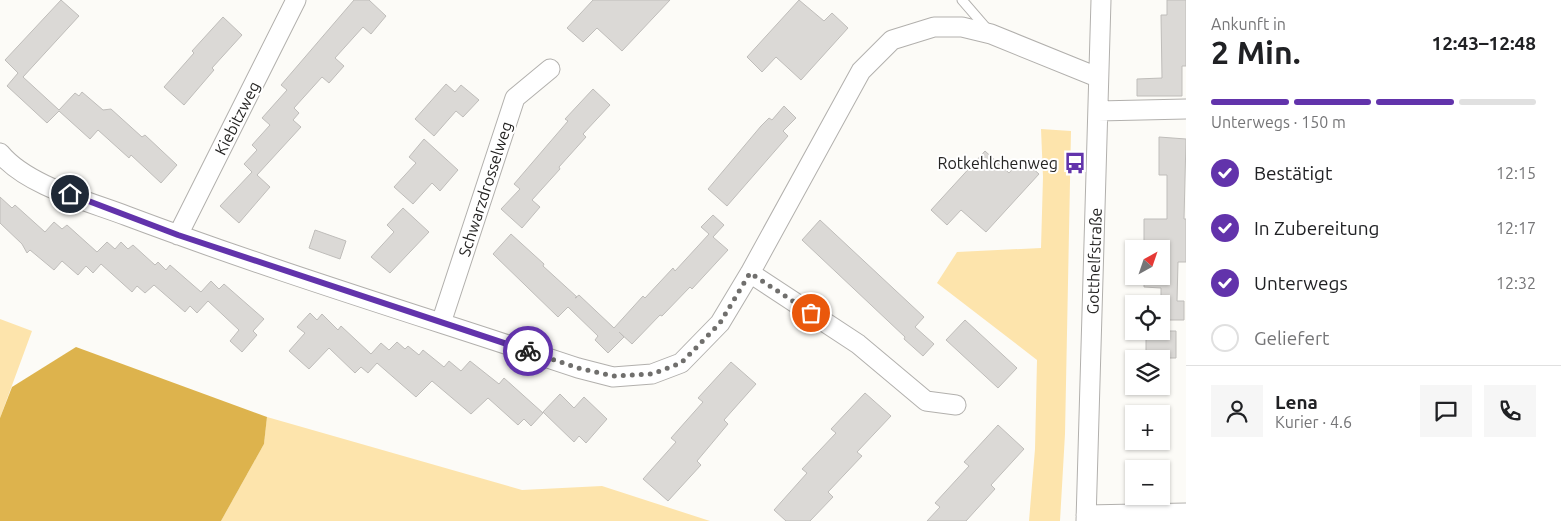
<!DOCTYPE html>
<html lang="de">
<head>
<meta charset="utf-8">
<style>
	:root { --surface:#fff; --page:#f6f6f6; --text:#202124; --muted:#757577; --line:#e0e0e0; --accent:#6233ab }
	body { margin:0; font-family:Ubuntu,sans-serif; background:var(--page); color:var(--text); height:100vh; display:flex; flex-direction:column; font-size:19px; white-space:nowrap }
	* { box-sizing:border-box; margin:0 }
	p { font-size:16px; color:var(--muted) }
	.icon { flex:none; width:28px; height:28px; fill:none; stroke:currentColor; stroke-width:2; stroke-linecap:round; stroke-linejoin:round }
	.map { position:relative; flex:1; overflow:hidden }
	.sheet { display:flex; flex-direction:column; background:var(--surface); width:375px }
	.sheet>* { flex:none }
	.needle { width:32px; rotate:40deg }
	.fabs { position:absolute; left:1125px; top:240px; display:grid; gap:10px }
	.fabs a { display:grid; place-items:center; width:45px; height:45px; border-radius:0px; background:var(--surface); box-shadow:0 1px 4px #0004; font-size:25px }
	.pin { position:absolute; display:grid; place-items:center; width:42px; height:42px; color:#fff; margin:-21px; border:2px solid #fff; border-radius:50%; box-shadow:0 1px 5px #0007 }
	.courier { position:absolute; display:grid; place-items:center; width:50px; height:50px; margin:-25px; border:4px solid #6233ab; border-radius:50%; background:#fff; color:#222; box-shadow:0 1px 6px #0007 }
	.headline em { font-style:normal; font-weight:700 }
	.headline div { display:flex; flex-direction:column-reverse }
	.headline { display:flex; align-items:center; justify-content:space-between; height:85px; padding:0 25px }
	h1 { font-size:32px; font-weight:700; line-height:38px }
	.bar { display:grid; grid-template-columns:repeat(4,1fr); gap:8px 5px; align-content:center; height:60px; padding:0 25px }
	.bar i { height:6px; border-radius:4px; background:var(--line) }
	.bar .selected { background:var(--accent) }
	.bar p { grid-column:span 4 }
	.line { display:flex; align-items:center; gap:12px; padding:0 25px; border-top:1px solid var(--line) }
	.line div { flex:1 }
	.round { display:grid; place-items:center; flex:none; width:52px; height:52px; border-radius:0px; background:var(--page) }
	ol { padding:0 25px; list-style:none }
	li { display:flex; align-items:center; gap:15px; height:55px }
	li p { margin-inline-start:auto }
	li .icon { padding:5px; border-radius:50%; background:var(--accent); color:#fff; stroke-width:4 }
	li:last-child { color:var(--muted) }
	li i { width:28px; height:28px; border:2px solid var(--line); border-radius:50% }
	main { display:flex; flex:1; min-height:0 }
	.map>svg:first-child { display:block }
</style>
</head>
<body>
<main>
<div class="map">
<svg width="1186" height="521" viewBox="0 0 1186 521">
	<rect width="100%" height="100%" fill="#fcfbf7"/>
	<path fill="#fde4ac" d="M1041,129L1071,131L1065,434L1060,521H1029L1035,449L1037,360L937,283L957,252L1041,248L1043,177Z
		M0,319L32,331L0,418Z
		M267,417L522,490L602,486L710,521H221L264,444Z"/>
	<path fill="#ddb34d" d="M76,347L267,417L264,444L221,521H0V418L12,387Z"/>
	<path fill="#dbd9d6" stroke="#bfbdba" d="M61,0L79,16L23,77L59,110L75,93L79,96L82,92L103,110L111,109L142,137L145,135L177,165L161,183L131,155L129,158L98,130L90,139L59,111L47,123L7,86L18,73L5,60Z
		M354,0H369L386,16L371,34L363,27L335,58L344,66L329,83L322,77L294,108L299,113L293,120L301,127L257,175L270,187L239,223L220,206L252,172L244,164L257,150L252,145L270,125L262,118L287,90L281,85Z
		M593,0H670L622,51L597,28L583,42L567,28Z
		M799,0L824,21L832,13L848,28L801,80L776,57L762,72L747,57Z
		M1167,0H1186V66H1182V96H1137V79L1162,78L1161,15H1167Z
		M223,17L242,35L212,68L214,70L184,105L164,87L194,53L192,51Z
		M446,84L455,92L461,85L479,100L463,117L456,111L434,136L415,119Z
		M593,89L610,105L583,134L586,137L559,167L560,169L532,200L540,207L522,228L501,209L520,189L514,184L568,121L565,119Z
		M784,106L796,118L783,131L788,136L727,206L708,189L761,126L769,118L772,120Z
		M1159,137L1186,139L1184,219H1186V262H1178L1177,301H1184V320H1161V288L1144,287V276H1161V249H1144V219H1167V175H1159Z
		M424,139L458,170L440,191L432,183L413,204L394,187L416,163L409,157Z
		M985,151L1009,173L1022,159L1039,174L986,232L961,210L947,225L931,210Z
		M0,197L12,208L15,205L45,232L54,222L62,229L67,225L97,252L107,242L115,249L121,242L128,249L133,245L155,265L158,262L166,270L170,265L201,292L211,281L219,289L224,284L264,319L253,331L257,335L242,352L230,341L239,330L208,301L197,313L190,306L185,312L154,285L145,293L137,286L132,292L101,264L93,273L86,266L78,275L62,261L54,270L30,250L27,253L22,244L0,223Z
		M403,208L429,232L390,273L371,257L394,232L387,225Z
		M713,215L724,225L713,237L728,250L692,289L690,287L662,316L660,315L632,344L619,332L624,337L608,353L595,340L598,336L568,307L558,317L493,254L511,234L544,264L543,266L577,297L575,298L579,295L614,328L643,296L645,298L673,268L675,271L709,234L701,227Z
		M820,220L924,317L915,327L934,344L923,356L904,339L905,337L802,240Z
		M315,230L346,241L340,259L309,248Z
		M310,313L317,320L322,314L338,330L341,326L371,354L381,343L389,350L397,342L405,349L408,346L419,355L423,350L444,367L449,361L461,371L470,361L499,384L504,378L543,413L531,426L524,419L518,425L488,398L471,414L432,381L416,397L377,363L368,373L361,367L355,373L329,348L309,369L289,351L305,333L297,327Z
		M965,320L1017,368L998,388L946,340Z
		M1146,331H1176V358H1146Z
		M731,362L756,384L724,420L728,424L697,461L701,465L668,501L643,479L676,442L671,438L703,402L698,398Z
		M865,393L891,416L857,452L862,456L828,492L833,497L810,521H786L774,510L807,473L802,469L836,433L831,429Z
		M560,394L574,408L584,397L607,419L586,443L579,436L574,442L543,412Z
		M998,425L1024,449L991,485L995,489L966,521H927L940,507L935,503L969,466L964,462Z"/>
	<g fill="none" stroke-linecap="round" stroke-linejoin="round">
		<g stroke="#b2b0ad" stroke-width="11">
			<path id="lane" d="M962,0L988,30"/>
		</g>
		<g stroke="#b2b0ad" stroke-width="21">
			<path id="street" d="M1098,111L1186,109
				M0,153C27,186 88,201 127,216C276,272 428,318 578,368L613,377L652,374L681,363L720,323L750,273L861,71L892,40L934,27H962L991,34L1097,77
				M178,235L296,0
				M750,273L858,344L926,401L956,405
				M441,323L515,98L550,69
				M1086,515L1186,513
				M1086,521L1101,0"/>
		</g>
		<use href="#lane" stroke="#fff" stroke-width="9"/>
		<use href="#street" stroke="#fff" stroke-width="19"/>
	</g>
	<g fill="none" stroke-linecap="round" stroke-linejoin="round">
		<path stroke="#706f6d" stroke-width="5" stroke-dasharray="0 9" d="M528,351L578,368L613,376L652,374L681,363L691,353L720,323L750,273L811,313"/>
		<path stroke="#6233ab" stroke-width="6" d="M70,194L178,235L528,351"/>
	</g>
	<defs>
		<g id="bus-bare" transform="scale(1.725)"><path d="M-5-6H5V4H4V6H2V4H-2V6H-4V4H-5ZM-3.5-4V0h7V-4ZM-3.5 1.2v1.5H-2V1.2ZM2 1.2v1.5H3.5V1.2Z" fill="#6233ab" stroke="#fff" stroke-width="2.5" paint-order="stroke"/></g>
	</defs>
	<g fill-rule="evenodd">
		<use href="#bus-bare" x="1075" y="163"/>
	</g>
	<g text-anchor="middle" stroke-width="4" stroke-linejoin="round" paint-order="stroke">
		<g font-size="16" fill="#252423" stroke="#fff">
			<text transform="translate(237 118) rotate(-63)" y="6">Kiebitzweg</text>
			<text transform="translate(485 189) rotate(-72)" y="6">Schwarzdrosselweg</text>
			<text transform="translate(1094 261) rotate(-88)" y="6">Gotthelfstraße</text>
		</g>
		<g font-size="16" fill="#252423" stroke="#fff" text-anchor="end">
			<text x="1058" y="169">Rotkehlchenweg</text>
		</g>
	</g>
</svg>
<div class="fabs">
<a><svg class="needle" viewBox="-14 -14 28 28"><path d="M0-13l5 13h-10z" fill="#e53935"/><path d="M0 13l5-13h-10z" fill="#757577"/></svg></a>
<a><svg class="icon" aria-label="locate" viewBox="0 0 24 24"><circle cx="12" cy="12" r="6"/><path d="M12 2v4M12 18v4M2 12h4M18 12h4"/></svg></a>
<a><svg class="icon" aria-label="layers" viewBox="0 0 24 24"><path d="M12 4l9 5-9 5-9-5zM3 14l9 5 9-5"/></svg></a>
<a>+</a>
<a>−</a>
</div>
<div class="pin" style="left:811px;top:313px;background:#ea580c"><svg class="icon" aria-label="bag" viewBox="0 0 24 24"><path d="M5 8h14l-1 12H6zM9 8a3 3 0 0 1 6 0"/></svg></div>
<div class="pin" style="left:70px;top:194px;background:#1f2937"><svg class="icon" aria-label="home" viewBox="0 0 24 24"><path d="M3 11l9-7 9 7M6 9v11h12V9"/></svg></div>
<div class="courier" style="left:528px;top:351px"><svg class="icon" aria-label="bike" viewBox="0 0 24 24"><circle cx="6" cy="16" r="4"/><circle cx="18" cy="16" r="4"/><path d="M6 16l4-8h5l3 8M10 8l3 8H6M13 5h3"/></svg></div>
</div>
<section class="sheet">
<div class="headline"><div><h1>2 Min.</h1><p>Ankunft in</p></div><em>12:43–12:48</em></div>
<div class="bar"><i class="selected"></i><i class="selected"></i><i class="selected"></i><i></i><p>Unterwegs · 150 m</p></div>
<ol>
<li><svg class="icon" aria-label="check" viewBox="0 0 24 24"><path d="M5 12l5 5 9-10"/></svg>Bestätigt<p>12:15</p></li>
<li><svg class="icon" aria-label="check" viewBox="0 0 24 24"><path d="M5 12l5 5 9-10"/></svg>In Zubereitung<p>12:17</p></li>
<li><svg class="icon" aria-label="check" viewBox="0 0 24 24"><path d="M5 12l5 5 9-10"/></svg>Unterwegs<p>12:32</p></li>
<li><i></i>Geliefert</li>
</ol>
<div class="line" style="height:90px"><a class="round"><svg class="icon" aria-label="person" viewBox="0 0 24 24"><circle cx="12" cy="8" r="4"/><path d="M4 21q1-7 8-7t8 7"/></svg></a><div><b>Lena</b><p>Kurier · 4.6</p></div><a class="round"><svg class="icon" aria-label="chat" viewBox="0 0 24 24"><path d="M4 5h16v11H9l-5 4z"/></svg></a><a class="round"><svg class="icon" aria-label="phone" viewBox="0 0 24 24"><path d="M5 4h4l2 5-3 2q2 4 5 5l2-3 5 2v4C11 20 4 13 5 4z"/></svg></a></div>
</section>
</main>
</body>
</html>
